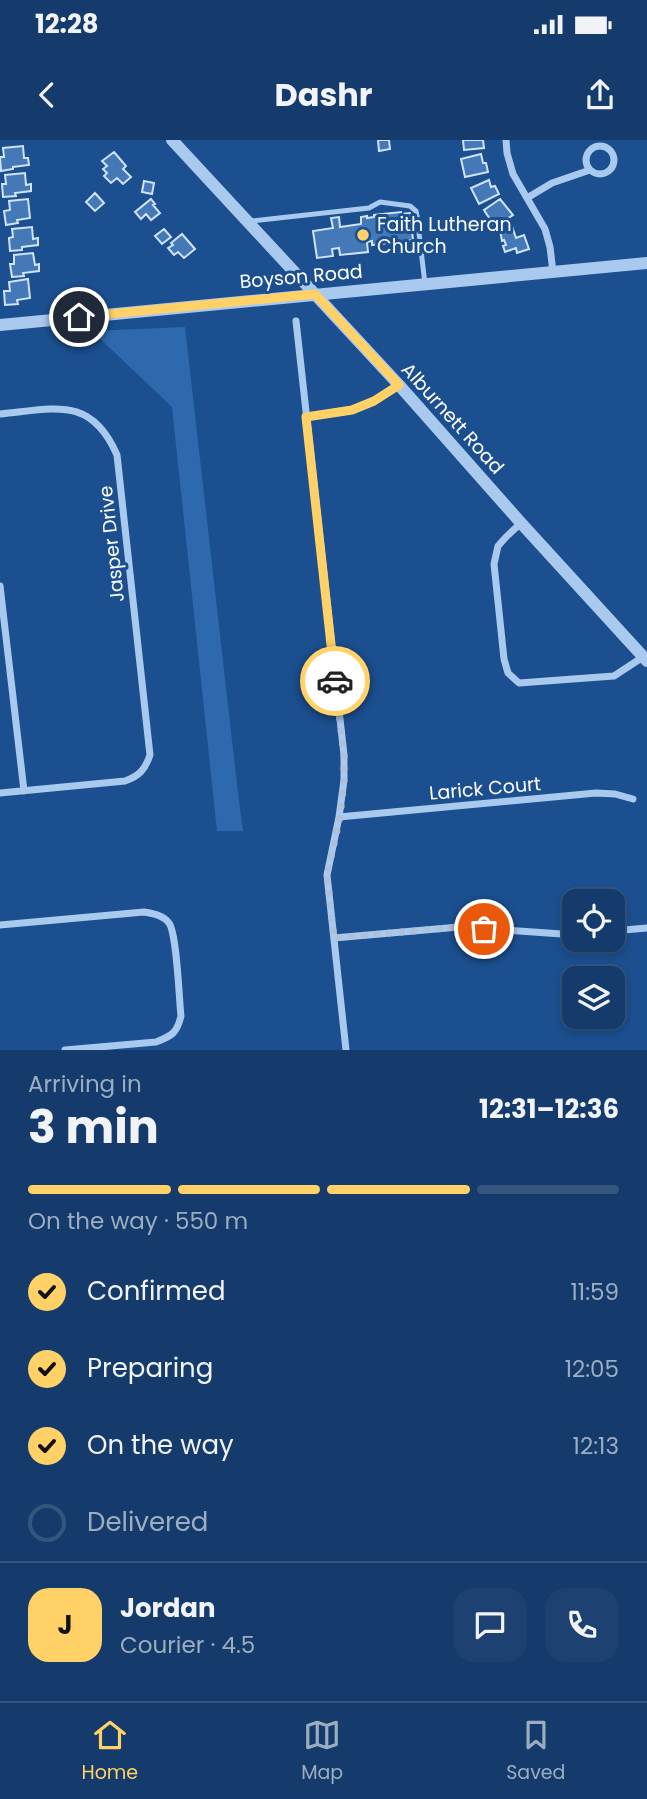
<!DOCTYPE html>
<html lang="en">
<head>
<meta charset="utf-8">
<style>
	:root { --surface:#143b6b; --page:#1d4271; --text:#f1f3f6; --muted:#9dadc1; --line:#33557e; --accent:#ffd166 }
	body { margin:0; font-family:Poppins,sans-serif; background:var(--page); color:var(--text); height:100vh; display:flex; flex-direction:column; font-size:26px; white-space:nowrap }
	* { box-sizing:border-box; margin:0 }
	p { font-size:23px; color:var(--muted) }
	.icon { flex:none; width:38px; height:38px; fill:none; stroke:currentColor; stroke-width:2; stroke-linecap:round; stroke-linejoin:round }
	.map { position:relative; height:910px; overflow:hidden }
	.details { display:flex; flex-direction:column; background:var(--surface); flex:1 }
	.details>* { flex:none }
	.buttons { position:absolute; left:562px; top:749px; display:grid; gap:14px }
	.buttons a { display:grid; place-items:center; width:63px; height:63px; border-radius:14px; background:var(--surface); box-shadow:0 4px 10px #0003,0 0 0 2px var(--line); font-size:35px }
	.pin { position:absolute; display:grid; place-items:center; width:60px; height:60px; color:#fff; margin:-30px; border:4px solid #fff; border-radius:50%; box-shadow:0 2px 7px #0007 }
	.courier { position:absolute; display:grid; place-items:center; width:70px; height:70px; margin:-35px; border:5px solid #ffd166; border-radius:50%; background:#fff; color:#222; box-shadow:0 2px 9px #0007 }
	.headline em { font-style:normal; font-weight:700 }
	.headline div { display:flex; flex-direction:column-reverse }
	.headline { display:flex; align-items:center; justify-content:space-between; height:119px; padding:0 28px }
	h1 { font-size:46px; font-weight:700; line-height:52px }
	.bar { display:grid; grid-template-columns:repeat(4,1fr); gap:10px 7px; align-content:center; height:84px; padding:0 28px }
	.bar i { height:9px; border-radius:5px; background:var(--line) }
	.bar .selected { background:var(--accent) }
	.bar p { grid-column:span 4 }
	.line { display:flex; align-items:center; gap:18px; padding:0 28px; border-top:2px solid var(--line) }
	.line div { flex:1 }
	.round { display:grid; place-items:center; flex:none; width:74px; height:74px; border-radius:21px; background:var(--page) }
	ol { padding:0 28px; list-style:none }
	li { display:flex; align-items:center; gap:21px; height:77px }
	li p { margin-inline-start:auto }
	li .icon { padding:7px; border-radius:50%; background:var(--accent); color:#111; stroke-width:4 }
	li:last-child { color:var(--muted) }
	li i { width:38px; height:38px; border:4px solid var(--line); border-radius:50% }
	.status { display:flex; justify-content:space-between; align-items:center; height:49px; padding:0 35px; background:var(--surface); direction:ltr }
	.status svg { height:19px; fill:currentColor }
	header { display:flex; justify-content:space-between; align-items:center; height:91px; padding:0 28px; background:var(--surface); font-size:32px; font-weight:700 }
	.dock { display:flex; justify-content:space-around; align-items:center; height:98px; border-top:2px solid var(--line); background:var(--surface); font-size:19px; color:var(--muted) }
	.dock a { display:grid; justify-items:center; gap:4px }
	.dock .selected { color:var(--accent) }
	.map>svg:first-child { display:block }
</style>
</head>
<body>
<div class="status"><b>12:28</b><svg viewBox="0 0 49 12"><path d="M0 12V9h3v3zM5 12V6h3v6zM10 12V3h3v9zM15 12V0h3v12zM26 1h20v11H26zM47 4h2v5h-2z"/></svg></div>
<header><svg class="icon" aria-label="back" viewBox="0 0 24 24"><path d="M15 5l-7 7 7 7"/></svg>Dashr<svg class="icon" aria-label="share" viewBox="0 0 24 24"><path d="M12 15V3M7 8l5-5 5 5M5 13v7h14v-7"/></svg></header>
<div class="map">
<svg width="647" height="910" viewBox="0 0 647 910">
	<rect width="100%" height="100%" fill="#1b4f8f"/>
	<path fill="#2e69ad" d="M185,187L238,653L243,691H217L172,267L92,191Z"/>
	<path fill="#4478b7" stroke="#cfe3fa" stroke-width="2" d="M378,0H389L390,9L379,11Z
		M463,0H483L484,8L464,10Z
		M23,6L24,18H28L29,25L13,27V29L1,31L0,17H4L3,8Z
		M114,12L126,26L123,29L131,37L123,44L117,38L111,43L104,36L107,33L103,29L107,26L102,21Z
		M481,14L483,23H486L488,32L465,37L461,19Z
		M25,33L26,45L31,44V51L15,53L16,56L3,57L2,44H6L5,35Z
		M489,40L491,47L495,46L499,54L479,64L471,48Z
		M144,41L154,43L152,54L142,52Z
		M95,53L104,63L95,71L86,62Z
		M28,59L30,78L17,80L18,83L6,85L4,71L10,70L9,61Z
		M151,59L155,64L153,65L160,73L151,80L146,74L141,79L135,72Z
		M500,59L513,75L504,81L502,78L493,84L484,70Z
		M401,72V74L410,73L413,100L372,105V101L367,102L368,112L340,115L339,108L332,109L333,116L317,118L313,91L333,88L331,78L339,77L340,87L361,84V77L367,76V78L374,77V75Z
		M512,86L516,98L524,95L529,109L517,113L516,108L505,112L503,106L506,105L504,100L502,101L500,90Z
		M32,87L33,99L38,98V105L22,107V110L10,111L9,98L13,97L12,89Z
		M164,89L171,97L162,104L155,96Z
		M182,94L195,109L184,118L178,112L174,115L168,108L173,105L171,103Z
		M33,113L35,125L39,124V131L23,133L24,136L12,137L10,124H14V115Z
		M28,139L30,158L17,160L18,164L5,165L4,151H10L9,142Z"/>
	<g fill="none" stroke-linecap="round" stroke-linejoin="round">
		<path stroke="#a9c9ee" stroke-width="5" d="M251,81L369,68L380,62L410,66L416,71L417,76L425,144"/>
		<path stroke="#a9c9ee" stroke-width="7" d="M506,0L507,13L513,34L545,89L550,107L553,132
			M586 20a14 14 0 1 1 28 0a14 14 0 1 1-28 0Z
			M527,58L552,43L590,30
			M296,181L344,615V640L339,677L327,735L346,910
			M0,274C54,269 91,255 117,315L150,615C145,630 139,636 125,641L0,653
			M306,277L352,270L374,261L399,245
			M521,383L506,397L498,406L494,424L504,519L508,533L519,543L614,536L643,517
			M0,446L24,651
			M339,677L596,653L615,654L633,659
			M0,785L144,772C154,774 163,775 169,783C177,794 179,859 181,876C177,893 172,896 156,902L65,910
			M612,791L647,788
			M334,798L459,787L562,794L574,793"/>
		<path stroke="#a9c9ee" stroke-width="12" d="M172,0L399,245L521,383L647,521
			M0,185L647,123"/>
	</g>
	<g fill="none" stroke-linecap="round" stroke-linejoin="round">
		<path stroke="#afc1d8" stroke-width="7" stroke-dasharray="0 12.6" d="M335,541L344,615V640L340,677L327,735L334,798L458,787L484,789"/>
		<path stroke="#ffd166" stroke-width="9" d="M79,177L315,154L399,245L374,261L352,270L306,277L335,541"/>
	</g>
	<circle fill="#ffd166" stroke="#1b4f8f" stroke-width="2.5" cx="363" cy="95" r="7"/>
	<g text-anchor="middle" stroke-width="6" stroke-linejoin="round" paint-order="stroke">
		<g font-size="19" fill="#fff" stroke="#1b4f8f" text-anchor="start">
			<text x="377" y="91">Faith Lutheran<tspan x="377" dy="22">Church</tspan></text>
		</g>
		<g font-size="19" fill="#fff" stroke="#1b4f8f">
			<text transform="translate(301 136) rotate(-5)" y="7">Boyson Road</text>
			<text transform="translate(453 278) rotate(48)" y="7">Alburnett Road</text>
			<text transform="translate(111 404) rotate(-96)" y="7">Jasper Drive</text>
			<text transform="translate(485 648) rotate(-5)" y="7">Larick Court</text>
		</g>
	</g>
</svg>
<div class="buttons">
<a><svg class="icon" aria-label="locate" viewBox="0 0 24 24"><circle cx="12" cy="12" r="6"/><path d="M12 2v4M12 18v4M2 12h4M18 12h4"/></svg></a>
<a><svg class="icon" aria-label="layers" viewBox="0 0 24 24"><path d="M12 4l9 5-9 5-9-5zM3 14l9 5 9-5"/></svg></a>
</div>
<div class="pin" style="left:484px;top:789px;background:#ea580c"><svg class="icon" aria-label="bag" viewBox="0 0 24 24"><path d="M5 8h14l-1 12H6zM9 8a3 3 0 0 1 6 0"/></svg></div>
<div class="pin" style="left:79px;top:177px;background:#1f2937"><svg class="icon" aria-label="home" viewBox="0 0 24 24"><path d="M3 11l9-7 9 7M6 9v11h12V9"/></svg></div>
<div class="courier" style="left:335px;top:541px"><svg class="icon" aria-label="car" viewBox="0 0 24 24"><path d="M5 17H2v-5l4-1 3-4h7l3 4 3 1v5h-3M9 17h6M6 11h13"/><circle cx="7" cy="17" r="2"/><circle cx="17" cy="17" r="2"/></svg></div>
</div>
<section class="details">
<div class="headline"><div><h1>3 min</h1><p>Arriving in</p></div><em>12:31–12:36</em></div>
<div class="bar"><i class="selected"></i><i class="selected"></i><i class="selected"></i><i></i><p>On the way · 550 m</p></div>
<ol>
<li><svg class="icon" aria-label="check" viewBox="0 0 24 24"><path d="M5 12l5 5 9-10"/></svg>Confirmed<p>11:59</p></li>
<li><svg class="icon" aria-label="check" viewBox="0 0 24 24"><path d="M5 12l5 5 9-10"/></svg>Preparing<p>12:05</p></li>
<li><svg class="icon" aria-label="check" viewBox="0 0 24 24"><path d="M5 12l5 5 9-10"/></svg>On the way<p>12:13</p></li>
<li><i></i>Delivered</li>
</ol>
<div class="line" style="height:126px"><b class="round" style="background:var(--accent);color:#111">J</b><div><b>Jordan</b><p>Courier · 4.5</p></div><a class="round"><svg class="icon" aria-label="chat" viewBox="0 0 24 24"><path d="M4 5h16v11H9l-5 4z"/></svg></a><a class="round"><svg class="icon" aria-label="phone" viewBox="0 0 24 24"><path d="M5 4h4l2 5-3 2q2 4 5 5l2-3 5 2v4C11 20 4 13 5 4z"/></svg></a></div>
</section>
<nav class="dock">
<a class="selected"><svg class="icon" aria-label="home" viewBox="0 0 24 24"><path d="M3 11l9-7 9 7M6 9v11h12V9"/></svg>Home</a>
<a><svg class="icon" aria-label="map" viewBox="0 0 24 24"><path d="M3 6l6-2 6 2 6-2v14l-6 2-6-2-6 2zM9 4v14M15 6v14"/></svg>Map</a>
<a><svg class="icon" aria-label="saved" viewBox="0 0 24 24"><path d="M7 4h10v16l-5-4-5 4z"/></svg>Saved</a>
</nav>
</body>
</html>
